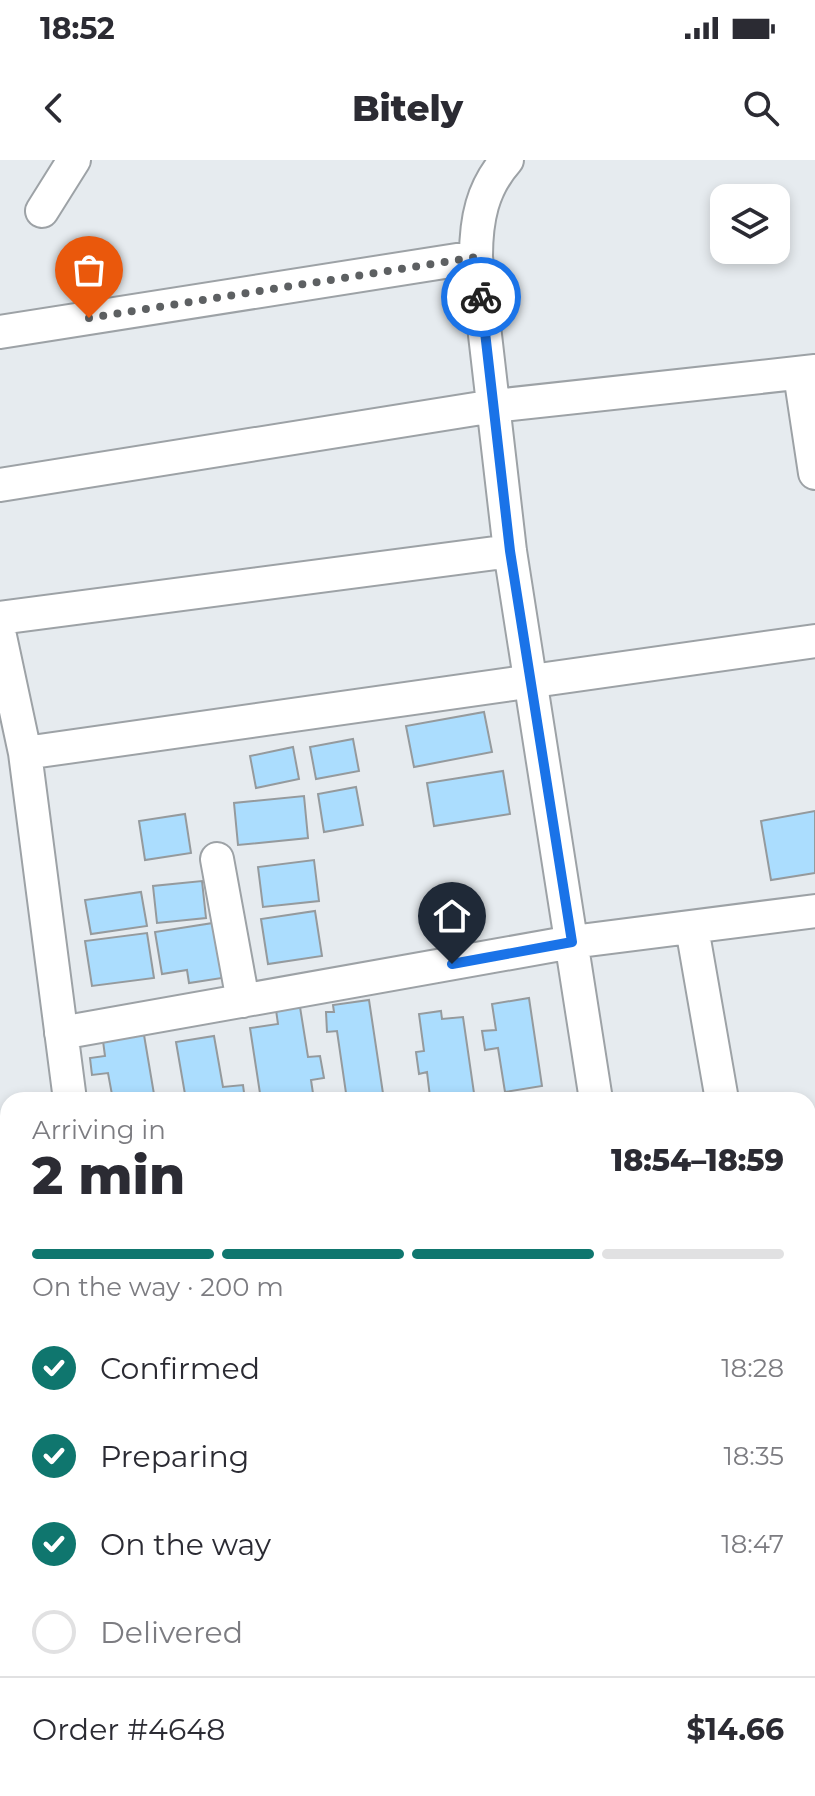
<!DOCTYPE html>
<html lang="en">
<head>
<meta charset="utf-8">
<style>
	:root { --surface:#fff; --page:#f7f7f7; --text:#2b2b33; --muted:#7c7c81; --line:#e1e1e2; --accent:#0f766e }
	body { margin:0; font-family:Montserrat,sans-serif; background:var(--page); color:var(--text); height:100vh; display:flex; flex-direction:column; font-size:30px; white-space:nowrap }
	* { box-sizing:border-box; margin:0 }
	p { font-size:26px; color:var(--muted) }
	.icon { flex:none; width:44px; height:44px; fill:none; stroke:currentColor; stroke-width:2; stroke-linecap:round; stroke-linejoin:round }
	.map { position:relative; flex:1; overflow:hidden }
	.details { position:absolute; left:0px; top:932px; width:816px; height:704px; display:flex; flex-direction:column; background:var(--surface); border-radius:24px 24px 0 0; box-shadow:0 4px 12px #0003 }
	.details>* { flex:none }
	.buttons { position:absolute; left:710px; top:24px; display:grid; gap:16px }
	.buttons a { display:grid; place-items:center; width:80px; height:80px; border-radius:16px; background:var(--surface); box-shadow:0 4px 12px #0003; font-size:40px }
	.pin { position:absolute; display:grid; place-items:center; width:68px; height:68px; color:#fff; margin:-82px -34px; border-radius:50% 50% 50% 0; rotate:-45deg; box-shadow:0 0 8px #0007 }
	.pin .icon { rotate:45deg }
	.courier { position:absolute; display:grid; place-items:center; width:80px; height:80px; margin:-40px; border:6px solid #1a73e8; border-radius:50%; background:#fff; color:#222; box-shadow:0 2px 10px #0007 }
	.overview em { font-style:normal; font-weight:800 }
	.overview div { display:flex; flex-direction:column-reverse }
	.overview { display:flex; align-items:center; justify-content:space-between; height:136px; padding:0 32px }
	h1 { font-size:52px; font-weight:800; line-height:60px }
	.bar { display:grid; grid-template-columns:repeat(4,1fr); gap:12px 8px; align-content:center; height:96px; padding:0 32px }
	.bar i { height:10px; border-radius:6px; background:var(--line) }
	.bar .active { background:var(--accent) }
	.bar p { grid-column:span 4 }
	.line { display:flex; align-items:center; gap:20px; padding:0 32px; border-top:2px solid var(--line) }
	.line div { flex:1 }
	ol { padding:0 32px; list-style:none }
	li { display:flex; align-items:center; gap:24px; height:88px }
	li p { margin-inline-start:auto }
	li .icon { padding:8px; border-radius:50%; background:var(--accent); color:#fff; stroke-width:4 }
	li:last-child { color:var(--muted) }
	li i { width:44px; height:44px; border:4px solid var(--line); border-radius:50% }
	.status { display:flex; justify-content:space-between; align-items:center; height:56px; padding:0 40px; background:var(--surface); direction:ltr }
	.status svg { height:22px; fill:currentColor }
	header { display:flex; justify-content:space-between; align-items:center; height:104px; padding:0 32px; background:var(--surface); font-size:36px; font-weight:800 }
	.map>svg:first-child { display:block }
</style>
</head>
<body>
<div class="status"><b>18:52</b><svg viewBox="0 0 49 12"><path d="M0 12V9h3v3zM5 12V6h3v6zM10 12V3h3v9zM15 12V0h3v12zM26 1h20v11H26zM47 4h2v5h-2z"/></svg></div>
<header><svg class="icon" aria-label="back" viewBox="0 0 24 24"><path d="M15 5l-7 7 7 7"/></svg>Bitely<svg class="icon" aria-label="search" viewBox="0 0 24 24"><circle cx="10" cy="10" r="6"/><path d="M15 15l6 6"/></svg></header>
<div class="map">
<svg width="815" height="1636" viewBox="0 0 815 1636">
	<rect width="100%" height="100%" fill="#e6ebef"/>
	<path fill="#abddfe" stroke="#959a9d" stroke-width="2" d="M484,552L492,592L414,607L406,566Z
		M353,579L359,611L316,619L310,587Z
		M293,587L299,619L256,628L250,596Z
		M503,611L510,654L434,666L427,623Z
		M356,627L363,665L324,672L318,634Z
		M304,636L308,678L238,685L234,643Z
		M815,651V713L771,720L761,661Z
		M185,654L191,693L145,700L139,661Z
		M314,700L319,741L263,747L258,707Z
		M202,721L206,758L157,763L153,726Z
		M141,732L147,766L91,774L85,740Z
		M315,751L322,796L268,804L261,759Z
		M213,763L222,818L189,823L187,810L162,814L155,772Z
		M147,773L154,818L92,826L85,781Z
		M529,838L542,926L505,932L498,888L485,890L482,871L496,870L492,844Z
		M369,840L384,940H347L337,871L327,872L326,852H334L333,845Z
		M300,847L308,897L320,896L324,918L311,920L314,940H261L250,868L278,864L276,850Z
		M441,851L442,859L463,857L475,940H423L430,937L427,912L419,914L416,892L424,891L419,854Z
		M144,875L155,940H113L108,913L92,915L90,898L105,896L103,881Z
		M214,876L223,927L243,925L245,940H186L176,882Z"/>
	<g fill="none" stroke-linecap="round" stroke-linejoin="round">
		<g stroke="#9da2a6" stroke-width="36">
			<path id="minor" d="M507,0C482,28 476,60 476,97L510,391L596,940
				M42,51L74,0
				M0,172L476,97
				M800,214L815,313
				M0,325L494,246L815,211
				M0,458L510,391
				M0,476L25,593L70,940
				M25,593L815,481
				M217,699L243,841
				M692,768L722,940
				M61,873L572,782L815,751
				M808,1047L815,1046
				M0,1146L8,1145
				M808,1210L815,1209
				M808,1382H815
				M0,1474H8
				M328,1628L331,1636"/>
		</g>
		<use href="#minor" stroke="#fff" stroke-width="32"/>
	</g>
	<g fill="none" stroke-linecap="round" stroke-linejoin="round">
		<path stroke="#5d6062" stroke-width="8" stroke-dasharray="0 14.4" d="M89,158L476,97L481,137"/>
		<path stroke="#1a73e8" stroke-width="10" d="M452,804L572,782L510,391L481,137"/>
	</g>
</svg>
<div class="buttons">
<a><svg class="icon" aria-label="layers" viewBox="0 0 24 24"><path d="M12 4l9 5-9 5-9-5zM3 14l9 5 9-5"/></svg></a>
</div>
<div class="pin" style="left:89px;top:158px;background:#ea580c"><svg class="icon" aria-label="bag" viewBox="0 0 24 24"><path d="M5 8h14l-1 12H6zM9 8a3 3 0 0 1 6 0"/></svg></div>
<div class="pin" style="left:452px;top:804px;background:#1f2937"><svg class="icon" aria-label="home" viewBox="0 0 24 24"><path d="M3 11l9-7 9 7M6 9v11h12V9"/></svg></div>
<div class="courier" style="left:481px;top:137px"><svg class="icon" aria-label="bike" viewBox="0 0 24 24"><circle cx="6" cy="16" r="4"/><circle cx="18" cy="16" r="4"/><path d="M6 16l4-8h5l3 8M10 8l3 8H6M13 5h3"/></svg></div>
<section class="details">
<div class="overview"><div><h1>2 min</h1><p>Arriving in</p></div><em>18:54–18:59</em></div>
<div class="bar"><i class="active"></i><i class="active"></i><i class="active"></i><i></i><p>On the way · 200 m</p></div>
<ol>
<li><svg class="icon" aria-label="check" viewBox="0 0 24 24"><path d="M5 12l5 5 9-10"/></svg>Confirmed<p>18:28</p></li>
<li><svg class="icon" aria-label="check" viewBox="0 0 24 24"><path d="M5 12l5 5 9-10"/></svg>Preparing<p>18:35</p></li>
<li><svg class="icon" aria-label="check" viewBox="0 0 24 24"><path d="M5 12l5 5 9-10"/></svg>On the way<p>18:47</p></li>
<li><i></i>Delivered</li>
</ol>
<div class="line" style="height:104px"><div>Order #4648</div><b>$14.66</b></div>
</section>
</div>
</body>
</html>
